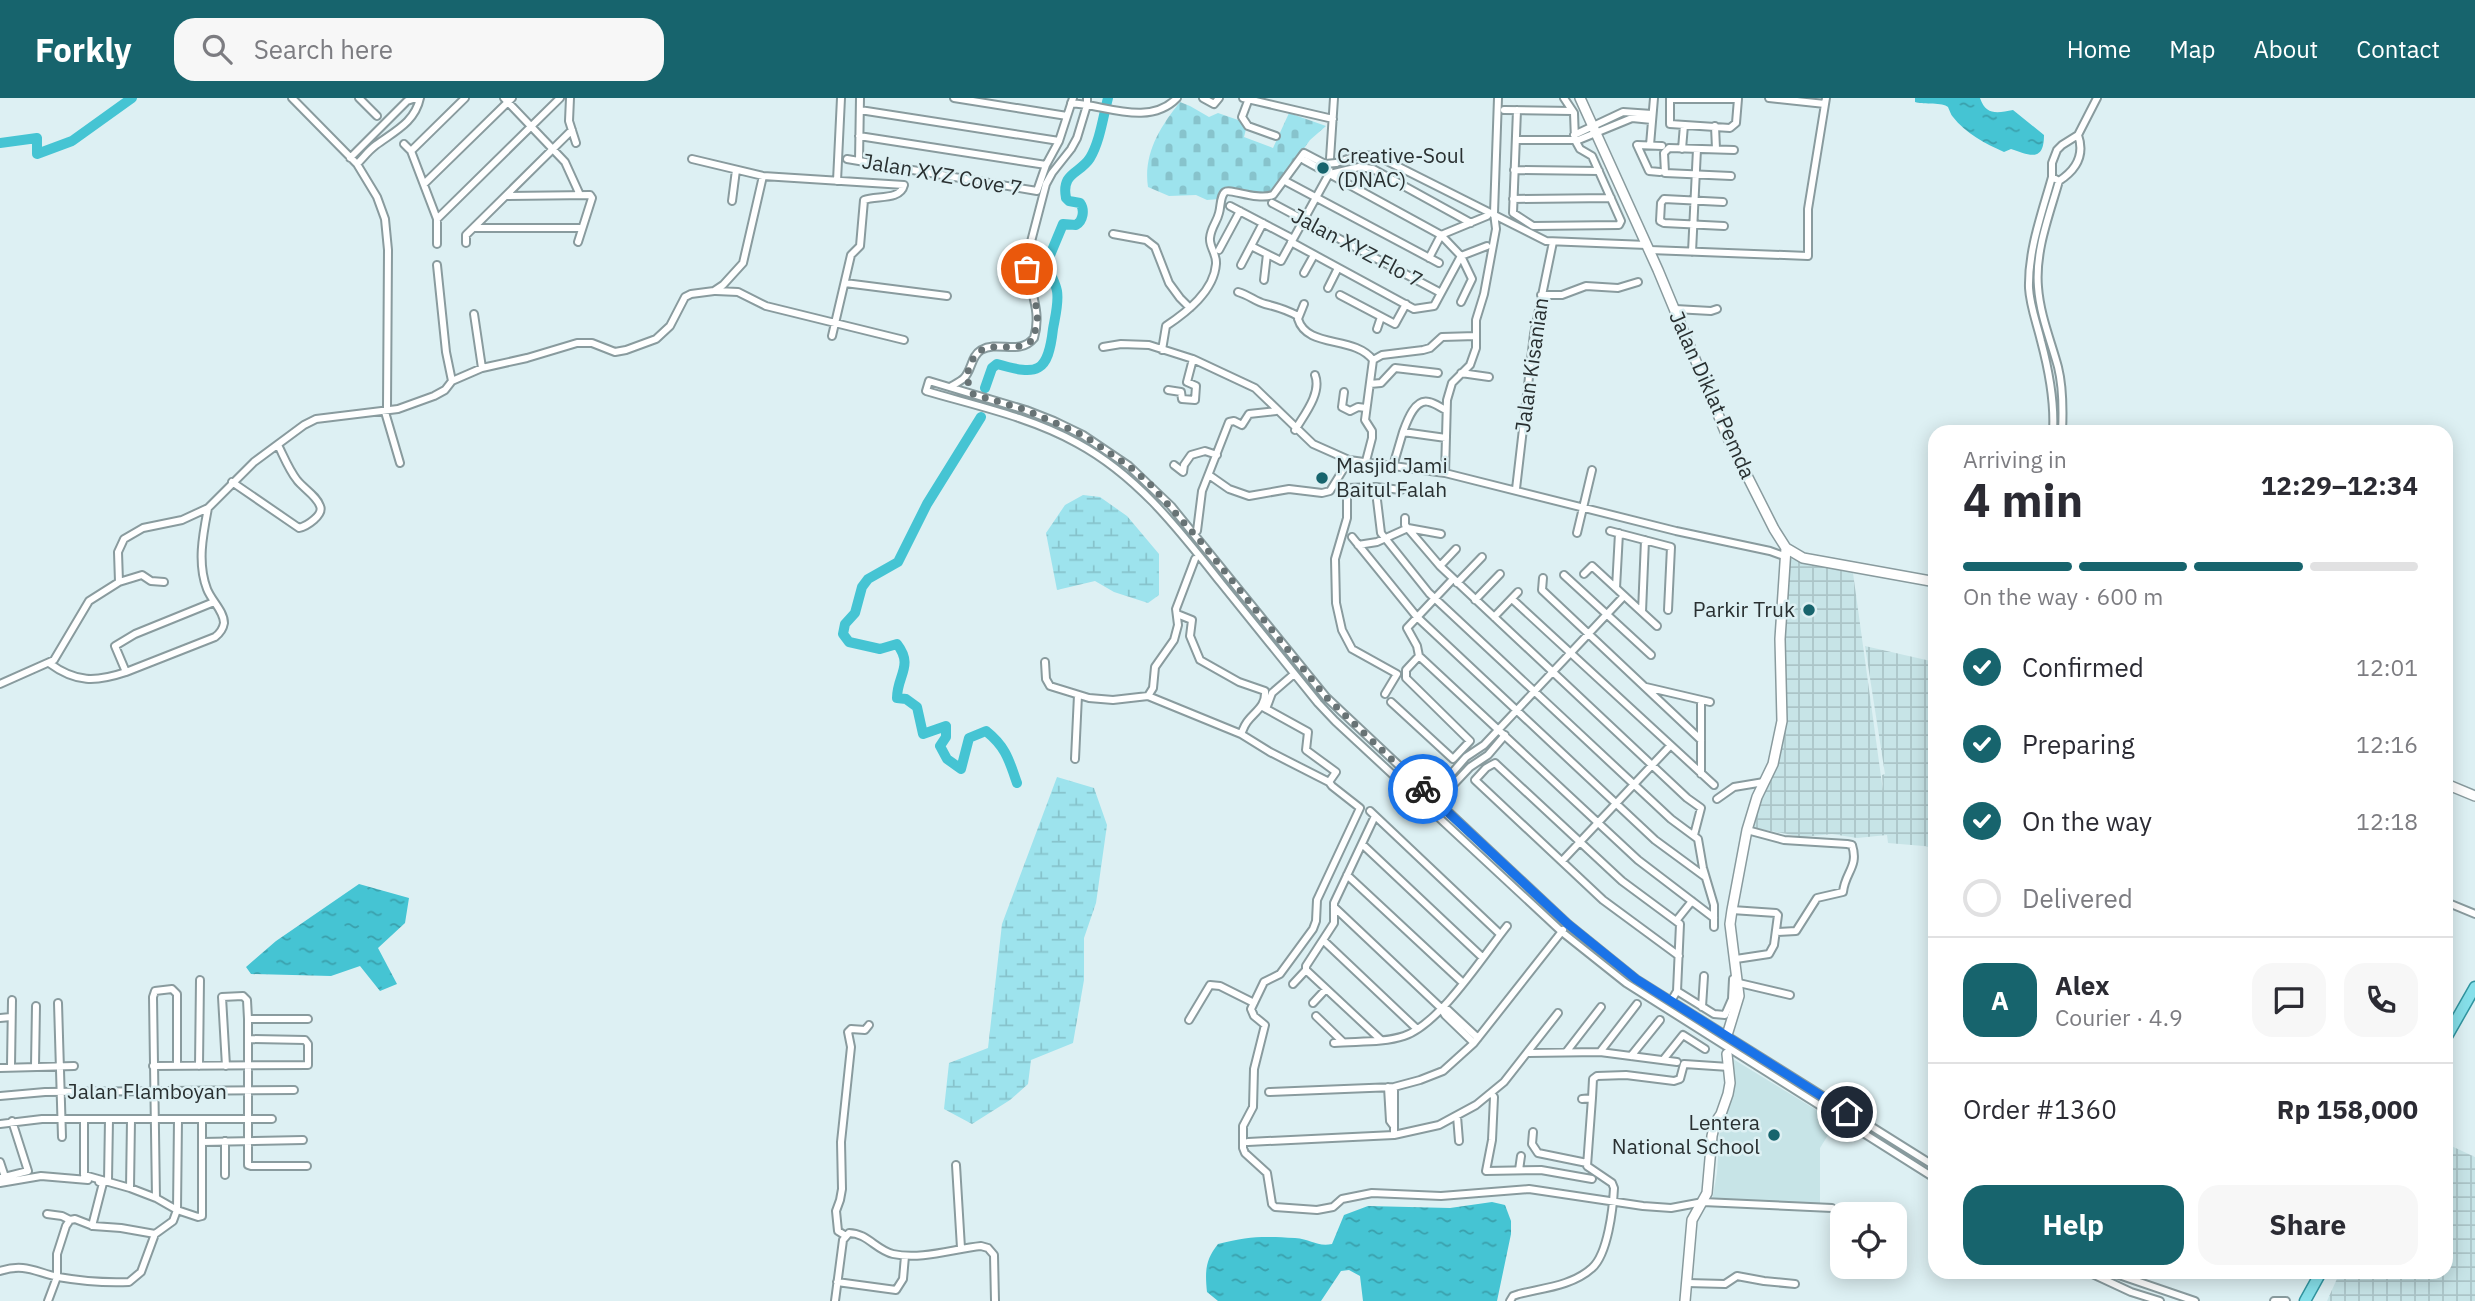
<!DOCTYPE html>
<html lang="en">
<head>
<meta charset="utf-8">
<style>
	:root { --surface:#fff; --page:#f7f7f7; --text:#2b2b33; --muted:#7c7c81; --line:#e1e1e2; --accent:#17646d }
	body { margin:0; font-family:"IBM Plex Sans",sans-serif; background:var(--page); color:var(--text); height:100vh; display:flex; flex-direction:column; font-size:26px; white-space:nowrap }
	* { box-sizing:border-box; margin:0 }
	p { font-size:23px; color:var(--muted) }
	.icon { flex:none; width:38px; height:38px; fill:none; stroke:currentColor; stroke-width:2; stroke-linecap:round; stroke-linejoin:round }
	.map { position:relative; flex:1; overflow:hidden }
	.panel { position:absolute; left:1928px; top:327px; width:525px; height:854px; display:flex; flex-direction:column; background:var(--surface); border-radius:21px; box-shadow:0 4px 18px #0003 }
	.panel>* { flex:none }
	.controls { position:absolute; left:1830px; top:1104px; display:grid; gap:14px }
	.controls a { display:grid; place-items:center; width:77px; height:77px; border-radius:14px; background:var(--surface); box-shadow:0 4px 18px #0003; font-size:35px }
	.pin { position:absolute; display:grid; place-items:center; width:60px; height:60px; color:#fff; margin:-30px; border:4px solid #fff; border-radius:50%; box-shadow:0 2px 7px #0007 }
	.courier { position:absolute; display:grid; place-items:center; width:70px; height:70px; margin:-35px; border:5px solid #1a73e8; border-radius:50%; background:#fff; color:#222; box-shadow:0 2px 9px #0007 }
	.overview em { font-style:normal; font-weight:700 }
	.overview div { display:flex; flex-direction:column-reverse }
	.overview { display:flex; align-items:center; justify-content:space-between; height:119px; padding:0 35px }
	h1 { font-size:46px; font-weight:700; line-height:52px }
	.bar { display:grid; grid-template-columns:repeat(4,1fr); gap:10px 7px; align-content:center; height:84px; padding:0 35px }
	.bar i { height:9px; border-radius:5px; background:var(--line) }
	.bar .active { background:var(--accent) }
	.bar p { grid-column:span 4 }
	.line { display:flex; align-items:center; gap:18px; padding:0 35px; border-top:2px solid var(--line) }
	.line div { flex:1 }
	.round { display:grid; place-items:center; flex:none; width:74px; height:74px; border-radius:21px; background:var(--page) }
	ol { padding:0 35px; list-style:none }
	li { display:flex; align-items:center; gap:21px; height:77px }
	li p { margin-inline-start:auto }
	li .icon { padding:7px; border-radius:50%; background:var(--accent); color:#fff; stroke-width:4 }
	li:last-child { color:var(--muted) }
	li i { width:38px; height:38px; border:4px solid var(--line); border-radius:50% }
	.cta { display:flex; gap:14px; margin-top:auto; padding:14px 35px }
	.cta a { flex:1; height:80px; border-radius:21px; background:var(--accent); color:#fff; font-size:28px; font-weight:700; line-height:80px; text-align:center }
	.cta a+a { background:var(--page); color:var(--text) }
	header { display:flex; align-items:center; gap:42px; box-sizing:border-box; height:98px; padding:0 35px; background:var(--accent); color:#fff }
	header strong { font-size:33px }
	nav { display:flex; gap:38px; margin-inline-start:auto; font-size:24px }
	.search { width:490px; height:63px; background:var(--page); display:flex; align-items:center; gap:18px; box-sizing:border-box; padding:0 24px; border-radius:21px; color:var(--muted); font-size:26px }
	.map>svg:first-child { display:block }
</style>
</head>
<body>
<header>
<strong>Forkly</strong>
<div class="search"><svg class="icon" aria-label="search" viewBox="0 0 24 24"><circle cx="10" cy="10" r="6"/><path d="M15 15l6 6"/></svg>Search here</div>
<nav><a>Home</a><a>Map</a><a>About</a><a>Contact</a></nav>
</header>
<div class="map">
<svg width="2475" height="1203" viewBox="0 0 2475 1203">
	<defs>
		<pattern id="industrial-grid" width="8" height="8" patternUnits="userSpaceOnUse" patternTransform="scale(1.75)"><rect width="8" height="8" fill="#c7e4e7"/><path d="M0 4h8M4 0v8" fill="none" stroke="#abc4c7"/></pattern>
		<pattern id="wetland-marsh" width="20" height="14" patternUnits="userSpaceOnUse" patternTransform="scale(1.75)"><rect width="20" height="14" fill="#9de3ed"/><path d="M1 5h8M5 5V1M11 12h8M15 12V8" fill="none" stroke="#87c3cc"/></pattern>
		<pattern id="cemetery-stones" width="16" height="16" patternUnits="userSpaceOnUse" patternTransform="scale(1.75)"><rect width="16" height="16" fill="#9de3ed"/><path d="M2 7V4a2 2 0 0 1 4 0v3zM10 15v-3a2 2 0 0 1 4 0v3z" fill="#87c3cc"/></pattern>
		<pattern id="water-ripples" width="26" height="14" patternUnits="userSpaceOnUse" patternTransform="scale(1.75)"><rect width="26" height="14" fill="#45c4d3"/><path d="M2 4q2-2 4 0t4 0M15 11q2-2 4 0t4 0" fill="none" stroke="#3aa0ac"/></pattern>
	</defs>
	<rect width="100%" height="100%" fill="#ddf0f3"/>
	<path fill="#c7e4e7" d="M1733,961L1836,1024L1820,1050V1106L1712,1103L1717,1075L1720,1029L1733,996Z"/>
	<path fill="url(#industrial-grid)" d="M1787,460L1853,475L1883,693L1882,677L1885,676L1865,548L1935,564V749L1888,745L1887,737L1857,740L1832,736L1803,739L1750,729L1762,692L1773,671L1783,644L1784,541Z
		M2447,1046L2475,1059V1203H2327L2340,1174H2446Z"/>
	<path fill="url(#wetland-marsh)" d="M1083,397L1100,399L1127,418L1159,456V497L1148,505L1114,494L1095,483L1057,492L1046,435L1065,407Z
		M1057,679L1094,690L1107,727L1096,805L1084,840V882L1073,945L1031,962L1028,986L1010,1002L972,1026L944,1011L949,965L988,950L1002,826Z"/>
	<path fill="url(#cemetery-stones)" d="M1180,4L1190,8L1209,19L1218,15L1241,23L1246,31L1244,39L1273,50L1289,15L1326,28L1310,42L1272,95L1256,98L1229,89L1220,96L1219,101L1207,102L1196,97L1169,98L1148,89C1143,56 1160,29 1180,4Z"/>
	<path fill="url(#water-ripples)" d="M1915,0H1980C1986,18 1998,15 2013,12L2044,37C2044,65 2029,57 2011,51L2004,54C1986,46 1965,35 1953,19C1951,17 1949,11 1948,9C1943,4 1924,7 1915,4Z
		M359,786L409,800L405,825L378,850L397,886L380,893L360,868L331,878L251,876L246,869L276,843Z
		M1492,1104L1505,1107L1511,1123V1136L1497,1203H1363L1360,1178L1349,1172L1341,1173L1321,1203H1218L1207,1194C1205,1174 1205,1162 1218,1146C1249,1138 1263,1138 1295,1140C1311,1141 1317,1149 1332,1146L1344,1117L1368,1108L1450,1110Z"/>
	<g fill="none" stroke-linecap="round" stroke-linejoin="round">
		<path stroke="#45c4d3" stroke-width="10" d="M0,45L37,40V56L72,43L132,0
			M985,290L992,270L997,266C1038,278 1048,275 1053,231C1055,219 1059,205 1057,193C1055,182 1047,173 1048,162L1063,126L1076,127C1083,123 1085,112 1080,105L1069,103L1066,100C1061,74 1080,76 1090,60C1100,43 1103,19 1108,0
			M981,319L927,406L898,464L868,481L862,489L855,515L845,526L843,536L849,544L880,551L897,546C914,568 897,577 897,600L906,601L917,609L923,636L946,628V639L940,648L947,661L961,671L969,640L986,633C1006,649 1009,662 1017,685"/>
		<g stroke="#899b9e" stroke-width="10">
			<path id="street" d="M292,0L357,66L377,99L385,121L388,152L387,310
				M359,0L377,18
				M504,0L565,64L580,97
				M570,0L569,23L576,45
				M954,0L1067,18
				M1203,0L1214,6L1219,0
				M1243,0L1333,21
				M1769,0L1825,6
				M1670,1H1738L1736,25L1730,30L1670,26Z
				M1248,3L1242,19L1248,28L1276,38
				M1071,5L1087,7V0
				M860,12L1059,43
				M1504,12L1572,13
				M1517,12L1513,115L1533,128L1619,127L1621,123L1592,58L1580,51L1575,42L1574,15L1564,0
				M1715,28L1716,51
				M1574,37L1623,14L1652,16
				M2078,37C2085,57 2076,72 2059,83L2052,79V65L2057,52L2062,47L2078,37L2097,0
				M859,38L1046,67
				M1516,42H1575
				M1576,43L1632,20L1652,22
				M404,46L411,53L437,121V146
				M1650,47L1654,0
				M1682,51L1684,27
				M411,53L465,0
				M350,60L407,3L416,0
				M692,61L763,78L904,87C900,103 876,97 864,102L860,148L851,157L832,238
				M847,61L1037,93L1046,67L1059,43L1073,0
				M1304,62L1441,137L1461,158L1472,181L1461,204
				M859,63L860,0
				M1336,65L1359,57L1377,58L1546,143L1647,147
				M357,66C363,60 369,52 376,47C395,33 415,24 420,0
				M1514,72L1599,73
				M1660,74L1649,73L1637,47L1662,48
				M1330,76L1359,69L1373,71L1471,125
				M1731,78L1665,75L1664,55L1669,50L1734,52
				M2052,79C2042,115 2028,152 2029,190C2030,208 2037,226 2041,243C2049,273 2055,303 2053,334
				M837,83L841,0
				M2059,83C2049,118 2035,153 2038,189C2040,217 2051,243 2058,269C2063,289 2063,313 2062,334
				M1287,84L1439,165
				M424,86L512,0
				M506,98L590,97L592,100L578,144
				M1513,101L1611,100
				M732,103L736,72
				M1723,104L1664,101L1661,105L1660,123L1664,125L1724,128
				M1272,105L1441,195
				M1230,108L1293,141
				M437,121L560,0
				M474,130H581
				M1113,136L1146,142L1155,149L1169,185L1180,200L1190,210
				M1291,144L1414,211L1434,208L1461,158L1487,148
				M466,145V137L572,32
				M1251,148L1281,163L1329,76L1334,0
				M1219,152L1240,113
				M1650,152L1808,158V111L1826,0
				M1692,154L1697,51
				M1429,160L1441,137L1487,118
				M437,167L446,254L452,283
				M1241,167L1263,125
				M1304,175L1314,157
				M1264,182L1267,156
				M845,185L947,198
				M1328,190L1338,170
				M716,193L738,194L766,208L904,242
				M1238,194C1249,197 1256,204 1265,206C1278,209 1287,212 1298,218
				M1340,197L1395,226L1406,206
				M1541,197H1562L1586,188L1618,190L1638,184
				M1304,206L1298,221C1307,251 1354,237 1373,262
				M1675,211L1711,213L1717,211
				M474,216L482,270
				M1377,231L1381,219
				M1103,249L1121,246L1149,247L1193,261L1255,290L1313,346L1349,362L1445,375L1676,433L1770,453L1784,458
				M1162,252L1166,228C1187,214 1214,193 1216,166C1217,156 1209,149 1210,140C1211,129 1217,124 1219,115C1221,109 1220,98 1225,94C1230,90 1257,103 1273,97L1304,55L1325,66
				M1461,275L1489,279
				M1370,286L1381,285L1395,270L1438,275
				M950,289C955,286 961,283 964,280C972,272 971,258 981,252C999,242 1019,258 1034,240C1043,209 1026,189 1027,159L1046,86L1052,75L1071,51L1077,40L1087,7C1116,12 1153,25 1177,0
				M1168,292L1181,294L1182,301L1195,302L1196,288L1187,284L1193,261
				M1344,294L1342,309L1350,313L1358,309L1366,310
				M385,314L400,365
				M1295,332C1304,317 1322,295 1315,277
				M1403,334C1407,323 1415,300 1429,304C1435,305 1441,310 1446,312
				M1366,363L1372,340V333L1365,322L1373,262L1382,257L1423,252L1430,250L1442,239L1476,238
				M1174,367L1183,374L1184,367L1191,357L1205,353L1217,357
				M1393,368L1403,334L1446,340
				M1445,375L1447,302L1452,285L1470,267L1476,250V222L1484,196L1496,131L1494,115L1498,0
				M1209,377L1229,391L1249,398L1289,391L1322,395L1330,393L1349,362
				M232,384L299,430C307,428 324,417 320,408C317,398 303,390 297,382C289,372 284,359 278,347
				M1335,386L1347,390V420L1335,461L1336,505L1342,532L1352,551L1397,576L1385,596
				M1347,390L1376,389L1401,392
				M1516,391L1534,236L1553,144
				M1377,402L1381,435L1429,495L1671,721L1698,741L1703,770L1714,807V829
				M1405,420V427L1440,468L1687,700L1701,710L1694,737
				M1197,433L1202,393L1229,324L1234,323L1242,327L1249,316L1276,313
				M1610,433L1671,449L1668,512
				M1577,435L1592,372
				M1352,439L1417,519L1655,742L1704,778
				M1358,447L1377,444L1408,430L1441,436
				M1440,468L1456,451
				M1584,476L1592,468L1657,528
				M1564,477L1651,557
				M1543,480L1542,492L1701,642
				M119,484L142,477L151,483L164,484
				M1457,485L1482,459
				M1616,490L1619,435
				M1512,501L1714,687
				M1475,502L1500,476
				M1642,514L1645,442
				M1177,516L1192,522L1190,538L1200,562L1239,584L1265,593C1266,609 1255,613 1247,624C1244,628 1243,632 1241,636
				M1494,519L1518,494
				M1419,558L1638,762L1714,820
				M1419,558L1417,548L1407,530L1453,481
				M1045,564L1046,581L1050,588L1089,600L1113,602L1148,598L1241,636L1270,654L1329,684L1332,688L1360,710L1317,802L1316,823L1313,831L1280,876L1264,884L1251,911L1254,918L1265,927L1254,971L1253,1009L1243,1028V1050L1245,1055L1267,1075L1272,1106L1275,1109L1317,1112L1333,1109L1342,1101L1372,1095L1441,1098L1529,1091L1643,1108L1671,1110L1703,1104L1832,1110
				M49,565C76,585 96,584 126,574L115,548L135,536L214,504
				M126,574L215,539C219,536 223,531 224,525C224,513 211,502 207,491C197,465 203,436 208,410
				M0,586L54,562L89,503L119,484L118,454L124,441L143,430L182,422L208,410L254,364L304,327L316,321L398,311L434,298L445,292L452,283L482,270L527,260L577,245H592L615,254L626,252L656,241L670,228L685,199L691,196L714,193L723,187L743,165L763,78
				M1646,589L1710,604
				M1148,598L1153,590L1155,569L1174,542L1178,527L1176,511L1195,461
				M1391,604L1453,661L1470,643L1406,580V572L1419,558
				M1261,608L1308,634L1306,652L1336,674L1329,684
				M1266,611L1272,595L1294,576
				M1075,661L1078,597
				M1701,676V602
				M1431,699L1466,659L1484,647L1624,498
				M1717,701L1734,689L1764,684
				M1437,704L1470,669L1488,657L1505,637
				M1370,713L1500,836
				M1747,732L1784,742L1847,746L1852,747C1859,769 1845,774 1843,794L1817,800L1796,833L1776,834
				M1362,746L1482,859
				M1562,763L1670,648
				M1347,777L1462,884
				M2446,804L2475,816
				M1334,809L1441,910L1445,917L1474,945
				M1732,812L1776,815L1778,817L1774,847L1769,856L1736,861
				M1676,823L1622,783L1495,665L1486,670L1475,682L1603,802L1679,858
				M1676,823L1692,803
				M1324,843L1417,931
				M1306,872L1381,942
				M1739,885L1790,897
				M1293,886L1306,872V868L1334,825V805L1375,718
				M1677,893L1714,916L1725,917L1732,901L1733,881
				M1671,903L1677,893L1680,826L1676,823
				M58,905L62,1039
				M1313,905L1326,891
				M1702,909L1704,878
				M1441,910L1448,912L1478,940
				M1316,918L1343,944
				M0,920L11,919
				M248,921H308
				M1189,922L1210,887L1220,888L1254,905
				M1334,945C1356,943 1383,945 1404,938C1440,926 1483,858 1507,828
				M1567,953L1601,909
				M1600,954L1637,906
				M1528,955L1600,954L1677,964
				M1631,958L1660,922
				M1663,962L1683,937L1705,951
				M11,968L12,902
				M35,968L36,908
				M153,968L308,967V946L305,942L248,941
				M199,968L200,882
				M226,968L222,899L243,898L247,902L248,921V1067L251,1068H307
				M0,970L74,968
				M1388,989L1390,1023L1393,1027
				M1269,994L1394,989L1420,982L1443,973L1474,945L1563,832
				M1491,995L1494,999L1492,1042L1486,1073L1541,1072L1592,1081
				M0,998L45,994L294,992
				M1582,1001L1592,1000L1593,981L1597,978L1626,977L1674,983L1680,981L1684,966L1729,969
				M1457,1018L1459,1043
				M84,1021V1077L130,1090L131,1022
				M0,1026L42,1021H272
				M1533,1034L1532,1046L1538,1055L1587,1065
				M1394,1037V989
				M225,1043V1077
				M202,1044L303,1042
				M1248,1044L1394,1037L1439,1027L1476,1007L1504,984L1558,915
				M0,1064L5,1079
				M956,1067L961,1150
				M1936,1069L1636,881L1568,826L1326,599L1171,408L1129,368L1083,337L1054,323L1026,312L929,283L926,293C977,308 1030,319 1077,345C1138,378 1179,432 1221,485C1253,525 1286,565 1318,605L1335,623L1562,834L1626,885L1936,1081
				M1519,1072L1521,1058
				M0,1080L28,1073L12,1023
				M108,1083L109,1021
				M0,1085L41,1078L88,1082
				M130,1090L156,1100L153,899L155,893L172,891L177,896V968
				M156,1100L177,1112L178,1021
				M47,1116L62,1118L70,1122
				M92,1128L103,1085L99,1084
				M846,1138L838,1133L836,1113L840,1102L842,1091L841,1044L851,949L848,934L851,931L865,932L869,927
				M0,1173C25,1165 35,1174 58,1179C81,1183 106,1185 129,1184L141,1174L155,1136
				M2088,1174L2131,1194L2160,1203
				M2110,1174L2195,1203
				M837,1184L896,1192L903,1181L905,1158
				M1687,1185L1725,1186L1737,1178L1764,1183L1795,1186
				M48,1203L57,1179V1156L66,1128L70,1122L75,1121L93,1128L121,1130L155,1136L173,1123L177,1112L198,1119L202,1118V1021
				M835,1203L843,1142L849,1135C867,1135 876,1152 893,1156C921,1162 953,1151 981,1148L988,1150L994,1157L995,1203
				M1510,1203L1513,1198L1519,1196C1543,1190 1572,1188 1592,1170C1608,1156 1613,1110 1614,1090L1612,1085L1587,1068L1592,1000
				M2274,1203H2286"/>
		</g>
		<g stroke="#899b9e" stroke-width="12">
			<path id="secondary" d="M1580,0L1658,172L1727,338L1774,431L1786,450L1803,460L1936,484
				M2446,686L2475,698
				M1728,934L1739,898L1730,826L1732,812L1747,732L1757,699L1773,666L1782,623L1780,541L1786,450
				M1685,1203L1692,1122L1707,1095L1712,1038L1715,1025L1721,1016L1728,996L1730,985L1727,956"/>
		</g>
		<g stroke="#3195a0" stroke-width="13">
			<path id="primary" d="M2446,940L2475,889
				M2305,1203L2321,1174"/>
		</g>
		<use href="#street" stroke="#fff" stroke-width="6"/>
		<use href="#secondary" stroke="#fff" stroke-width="9"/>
		<use href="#primary" stroke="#86e0ea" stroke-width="10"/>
		<g stroke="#899b9e" stroke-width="10" stroke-linecap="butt">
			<path id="street-bridge" d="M1325,66L1336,65"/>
		</g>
		<use href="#street-bridge" stroke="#fff" stroke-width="6"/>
	</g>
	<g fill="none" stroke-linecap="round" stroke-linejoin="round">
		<path stroke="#687375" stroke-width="7" stroke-dasharray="0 12.6" d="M1027,171L1038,216L1034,240C1018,259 989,239 975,258C971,263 969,272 966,279L973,296L1026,312L1083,337L1129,368L1150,386L1201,444L1326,599L1423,691"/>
		<path stroke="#1a73e8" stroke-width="9" d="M1423,691L1568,826L1636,881L1847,1014"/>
	</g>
	<g fill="#17646d" stroke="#ddf0f3" stroke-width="2.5">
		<circle cx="1323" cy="70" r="7"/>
		<circle cx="1322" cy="380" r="7"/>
		<circle cx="1809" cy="512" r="7"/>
		<circle cx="1774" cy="1037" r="7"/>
	</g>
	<g text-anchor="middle" stroke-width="5" stroke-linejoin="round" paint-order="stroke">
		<g font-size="21" fill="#293031" stroke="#ddf0f3" text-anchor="start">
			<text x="1337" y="65">Creative-Soul<tspan x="1337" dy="24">(DNAC)</tspan></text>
			<text x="1336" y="375">Masjid Jami<tspan x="1336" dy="24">Baitul Falah</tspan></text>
			<text x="1795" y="519" text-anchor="end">Parkir Truk</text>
			<text x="1760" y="1032" text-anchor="end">Lentera<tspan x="1760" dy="24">National School</tspan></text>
		</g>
		<g font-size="21" fill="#293031" stroke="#ddf0f3">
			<text transform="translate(942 77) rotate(10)" y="7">Jalan XYZ Cove 7</text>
			<text transform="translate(1357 150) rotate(28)" y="7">Jalan XYZ Flo 7</text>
			<text transform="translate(1532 267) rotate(-82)" y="7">Jalan Kisanian</text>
			<text transform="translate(1712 297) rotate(66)" y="7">Jalan Diklat Pemda</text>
			<text x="147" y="1001">Jalan Flamboyan</text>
		</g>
	</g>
</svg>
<div class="controls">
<a><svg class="icon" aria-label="locate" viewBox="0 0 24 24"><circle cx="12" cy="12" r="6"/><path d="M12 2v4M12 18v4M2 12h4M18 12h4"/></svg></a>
</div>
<div class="pin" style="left:1027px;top:171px;background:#ea580c"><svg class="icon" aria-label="bag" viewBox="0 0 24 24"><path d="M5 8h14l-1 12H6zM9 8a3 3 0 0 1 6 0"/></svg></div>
<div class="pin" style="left:1847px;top:1014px;background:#1f2937"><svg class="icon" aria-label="home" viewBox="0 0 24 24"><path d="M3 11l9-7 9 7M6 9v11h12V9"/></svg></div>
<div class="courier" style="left:1423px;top:691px"><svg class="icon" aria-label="bike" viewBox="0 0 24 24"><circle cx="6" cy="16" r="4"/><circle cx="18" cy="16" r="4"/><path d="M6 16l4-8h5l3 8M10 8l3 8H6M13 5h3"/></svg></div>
<section class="panel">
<div class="overview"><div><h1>4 min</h1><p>Arriving in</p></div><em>12:29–12:34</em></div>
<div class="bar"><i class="active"></i><i class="active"></i><i class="active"></i><i></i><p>On the way · 600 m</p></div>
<ol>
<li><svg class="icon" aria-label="check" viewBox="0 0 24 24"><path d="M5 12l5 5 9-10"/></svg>Confirmed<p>12:01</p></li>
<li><svg class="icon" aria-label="check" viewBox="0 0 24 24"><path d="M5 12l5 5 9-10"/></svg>Preparing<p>12:16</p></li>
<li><svg class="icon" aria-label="check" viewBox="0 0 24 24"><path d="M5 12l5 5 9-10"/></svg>On the way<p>12:18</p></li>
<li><i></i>Delivered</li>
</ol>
<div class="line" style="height:126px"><b class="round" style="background:var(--accent);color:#fff">A</b><div><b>Alex</b><p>Courier · 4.9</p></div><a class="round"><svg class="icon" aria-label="chat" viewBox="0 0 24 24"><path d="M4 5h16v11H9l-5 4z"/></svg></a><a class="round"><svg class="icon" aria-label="phone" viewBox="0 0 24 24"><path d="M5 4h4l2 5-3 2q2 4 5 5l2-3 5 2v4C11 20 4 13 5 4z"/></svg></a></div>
<div class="line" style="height:91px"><div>Order #1360</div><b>Rp 158,000</b></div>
<div class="cta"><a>Help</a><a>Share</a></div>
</section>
</div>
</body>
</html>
